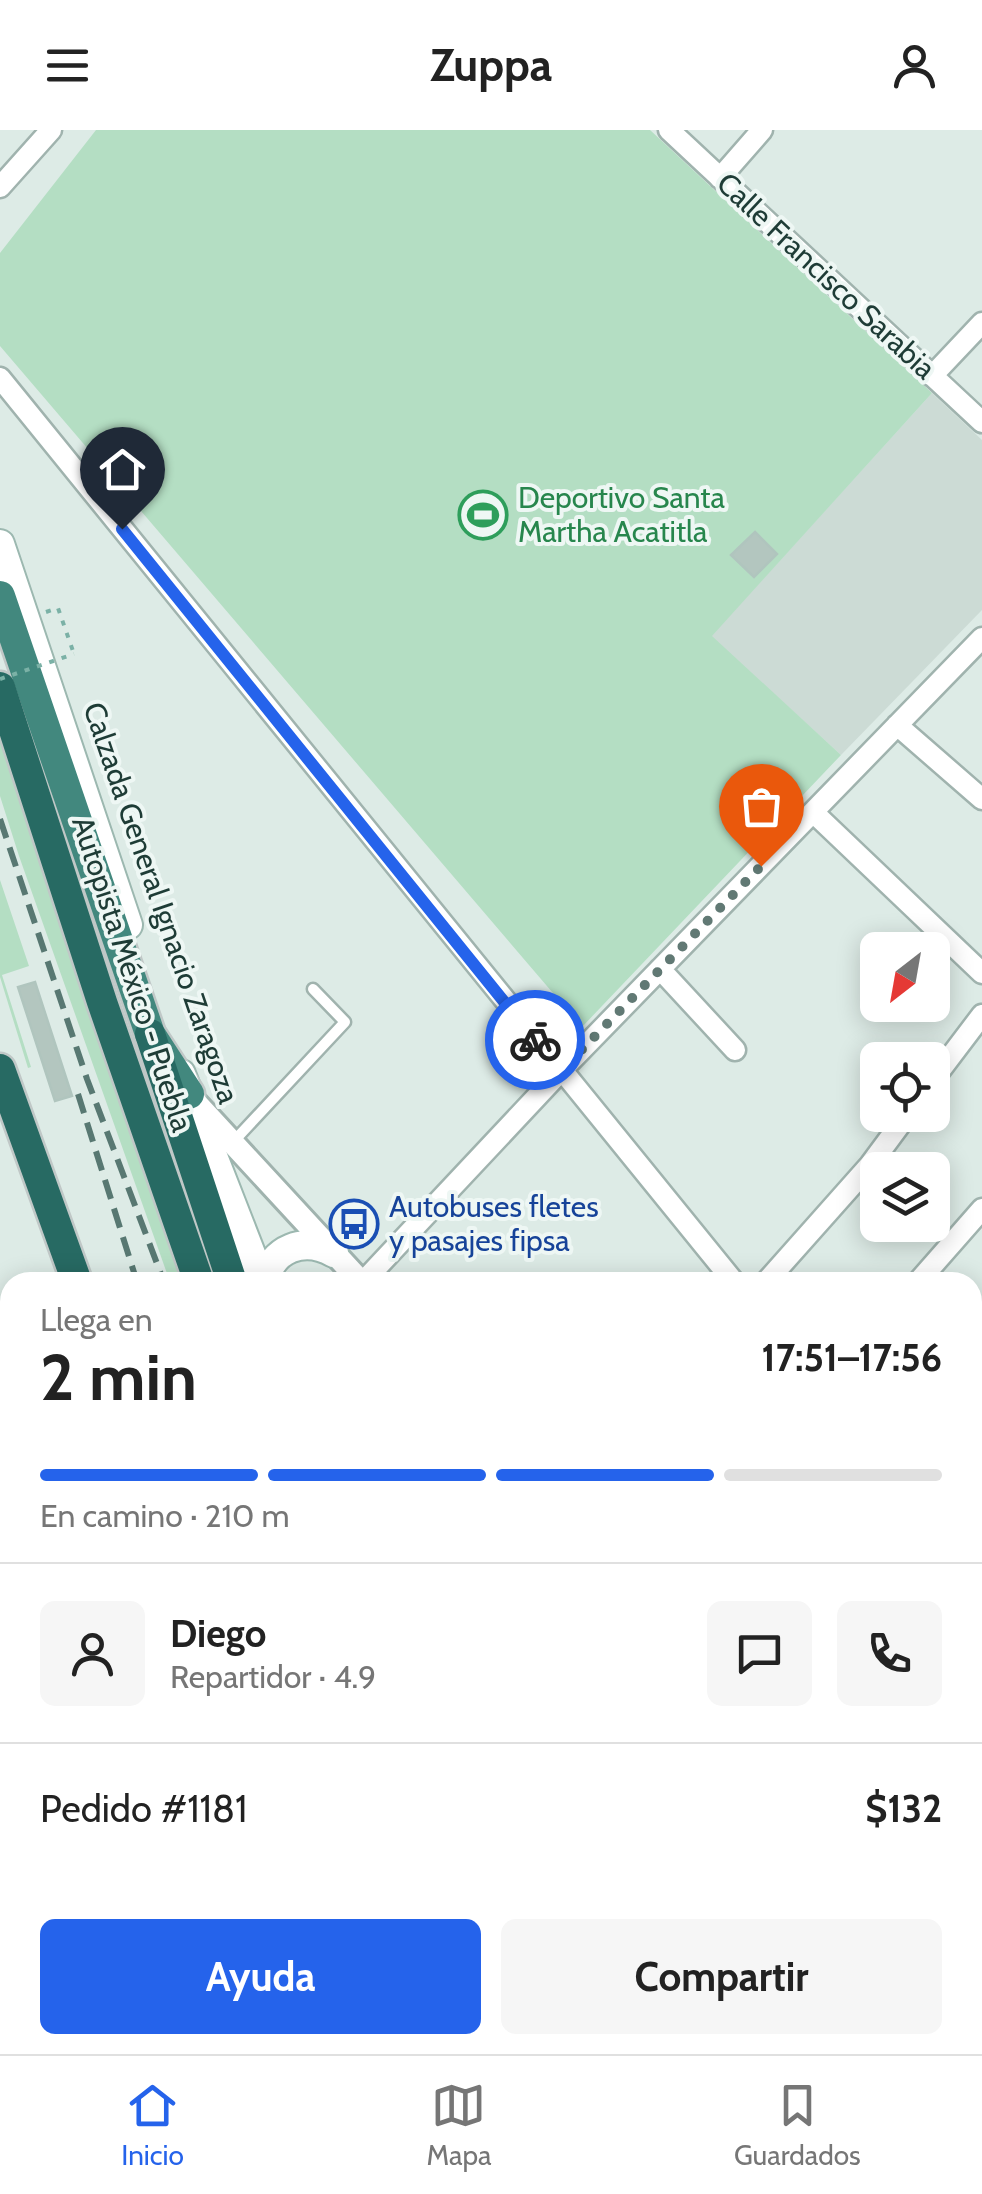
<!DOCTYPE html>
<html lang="es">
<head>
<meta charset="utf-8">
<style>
	:root { --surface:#fff; --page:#f6f6f6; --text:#222; --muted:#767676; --line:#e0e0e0; --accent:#2563eb }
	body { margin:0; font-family:Cabin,sans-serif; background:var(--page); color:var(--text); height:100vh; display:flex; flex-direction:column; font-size:38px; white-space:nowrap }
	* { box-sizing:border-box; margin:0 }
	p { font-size:32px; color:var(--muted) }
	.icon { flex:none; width:55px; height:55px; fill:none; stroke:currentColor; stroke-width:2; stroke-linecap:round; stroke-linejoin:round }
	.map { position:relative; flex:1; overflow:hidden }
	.panel { position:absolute; left:0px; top:1142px; width:982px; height:782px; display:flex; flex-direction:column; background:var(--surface); border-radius:30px 30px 0 0; box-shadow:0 5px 25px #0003 }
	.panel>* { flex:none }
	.needle { width:65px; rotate:211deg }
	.fabs { position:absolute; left:860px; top:802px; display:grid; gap:20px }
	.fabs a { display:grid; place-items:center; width:90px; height:90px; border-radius:15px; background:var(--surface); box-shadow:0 5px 25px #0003; font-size:50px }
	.pin { position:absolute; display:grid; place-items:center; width:85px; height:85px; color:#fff; margin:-102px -42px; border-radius:50% 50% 50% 0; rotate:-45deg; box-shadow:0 0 10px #0007 }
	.pin .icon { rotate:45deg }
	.courier { position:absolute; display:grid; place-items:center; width:100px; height:100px; margin:-50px; border:8px solid #2563eb; border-radius:50%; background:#fff; color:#222; box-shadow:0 2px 12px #0007 }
	.head em { font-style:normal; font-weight:800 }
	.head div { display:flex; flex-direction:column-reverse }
	.head { display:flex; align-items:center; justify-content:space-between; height:170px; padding:0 40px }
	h1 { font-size:65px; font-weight:800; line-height:75px }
	.bar { display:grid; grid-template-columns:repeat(4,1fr); gap:15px 10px; align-content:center; height:120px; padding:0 40px }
	.bar i { height:12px; border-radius:8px; background:var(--line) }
	.bar .selected { background:var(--accent) }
	.bar p { grid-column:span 4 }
	.line { display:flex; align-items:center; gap:25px; padding:0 40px; border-top:2px solid var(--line) }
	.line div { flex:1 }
	.round { display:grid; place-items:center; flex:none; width:105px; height:105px; border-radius:15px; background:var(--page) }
	.primary-button { display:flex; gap:20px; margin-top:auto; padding:20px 40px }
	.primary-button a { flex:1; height:115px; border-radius:15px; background:var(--accent); color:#fff; font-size:40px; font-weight:800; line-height:115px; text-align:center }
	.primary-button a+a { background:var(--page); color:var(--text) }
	header { display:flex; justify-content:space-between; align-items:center; height:130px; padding:0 40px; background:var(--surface); font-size:45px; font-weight:800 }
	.tabs { display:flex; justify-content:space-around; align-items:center; height:140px; border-top:2px solid var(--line); background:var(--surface); font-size:28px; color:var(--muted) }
	.tabs a { display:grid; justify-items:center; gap:5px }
	.tabs .selected { color:var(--accent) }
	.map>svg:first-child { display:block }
</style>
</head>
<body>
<header><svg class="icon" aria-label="menu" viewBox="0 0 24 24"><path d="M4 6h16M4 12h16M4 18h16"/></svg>Zuppa<svg class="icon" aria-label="person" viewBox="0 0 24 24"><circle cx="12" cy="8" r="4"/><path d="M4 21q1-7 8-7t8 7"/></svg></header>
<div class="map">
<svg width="982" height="1924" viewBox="0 0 982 1924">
	<rect width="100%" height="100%" fill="#ddebe6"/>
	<path fill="#ccdbd5" d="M932,263L982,310V480L841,625L711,506Z"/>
	<path fill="#b4dec3" d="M96,0H650L932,263L712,506L841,625L582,897L0,216V123Z
		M0,610L182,1152H170L19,726L0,666Z
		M0,750L29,836L2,845L31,937L28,938L0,847Z"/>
	<path fill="#b3c6bf" stroke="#b0c5be" stroke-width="2.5" d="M755,402L777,424L754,447L731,425Z
		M35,852L72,966L55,971L18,857Z"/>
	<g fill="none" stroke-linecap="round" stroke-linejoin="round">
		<g stroke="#a0b3ae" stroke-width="15">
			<path id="service" d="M233,1012L345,892L313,859
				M0,1800H10
				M22,1924L28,1915
				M103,1924L126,1915"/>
		</g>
		<g stroke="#a0b3ae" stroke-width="25">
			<path id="minor" d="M669,0L982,292
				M720,48L762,0
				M0,57L51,0
				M932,246L982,193
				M0,248L734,1152
				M897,595L982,669
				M814,683L982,843
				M660,839L735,920
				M932,951L982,885
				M363,1152L560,942L982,508
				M766,1152L870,1035L907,985
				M918,1152L982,1079
				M972,1282L982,1270
				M972,1759L982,1747"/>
		</g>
		<g stroke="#a0b3ae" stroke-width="28">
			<path id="tertiary" d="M194,971L361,1152
				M0,1302L10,1314
				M972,1456L982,1446
				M972,1491L982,1479
				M972,1527L982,1514
				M0,1528L10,1556
				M0,1592L10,1598
				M972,1900L982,1912
				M144,1915L148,1924"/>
		</g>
		<g stroke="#9cb8b0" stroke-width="32">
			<path id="secondary" d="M0,414L128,795
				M181,944L262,1152
				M264,1152C272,1118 304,1106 334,1123
				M0,1248L10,1277
				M226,1915L229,1924
				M534,1915L538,1924"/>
		</g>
		<g stroke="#c0c8c7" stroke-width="35">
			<path id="trunk" d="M0,466L150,904L189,964"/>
		</g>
		<g stroke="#c0c8c7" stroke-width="35">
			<path id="motorway" d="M0,557L102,872L199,1152
				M150,904L232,1152
				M0,939L77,1152
				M349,1915L352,1924
				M461,1915L464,1924"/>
		</g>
		<path stroke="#7bb1a6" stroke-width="4" stroke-dasharray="5 8" stroke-linecap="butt" d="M46,482L58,478L74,524
			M0,1633L10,1629
			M0,1653L10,1678"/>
		<use href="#service" stroke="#fff" stroke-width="10"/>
		<use href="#minor" stroke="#fff" stroke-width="20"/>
		<use href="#tertiary" stroke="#fff" stroke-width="22"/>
		<use href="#secondary" stroke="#fff" stroke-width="28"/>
		<use href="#trunk" stroke="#42887e" stroke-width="30"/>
		<use href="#motorway" stroke="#276a63" stroke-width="30"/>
		<path stroke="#587872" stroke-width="6" stroke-dasharray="20 10" stroke-linecap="butt" d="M0,689L87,949L164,1152
			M78,964L137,1152
			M393,1915L396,1924
			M420,1915L423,1924"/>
		<path stroke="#7bb1a6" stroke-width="4" stroke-dasharray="5 8" stroke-linecap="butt" d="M0,549L74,524"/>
	</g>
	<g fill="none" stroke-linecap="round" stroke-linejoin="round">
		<path stroke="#617974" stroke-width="10" stroke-dasharray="0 18" d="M535,910L560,942L761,736"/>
		<path stroke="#2563eb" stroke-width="12" d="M122,399L535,910"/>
	</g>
	<defs>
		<g id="stadium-ring" transform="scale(2.5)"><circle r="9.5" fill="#eef7f4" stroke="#2e9e5b" stroke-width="1.5"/><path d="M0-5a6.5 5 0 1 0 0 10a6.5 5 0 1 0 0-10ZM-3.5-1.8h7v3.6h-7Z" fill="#2e9e5b"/></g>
		<g id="bus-ring" transform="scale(2.5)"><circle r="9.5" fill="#eef7f4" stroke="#1a4fb4" stroke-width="1.5"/><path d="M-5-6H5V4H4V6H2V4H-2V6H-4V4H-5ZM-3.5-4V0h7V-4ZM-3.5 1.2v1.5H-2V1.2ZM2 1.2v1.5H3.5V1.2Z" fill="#1a4fb4"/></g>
	</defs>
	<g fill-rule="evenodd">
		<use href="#stadium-ring" x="483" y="385"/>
		<use href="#bus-ring" x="354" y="1094"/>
	</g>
	<g text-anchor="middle" stroke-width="8" stroke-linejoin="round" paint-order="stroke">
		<g font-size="30" fill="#1e3c36" stroke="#eef7f4">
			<text transform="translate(826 146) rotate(43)" y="10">Calle Francisco Sarabia</text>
			<text transform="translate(161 773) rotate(71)" y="10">Calzada General Ignacio Zaragoza</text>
			<text transform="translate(132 844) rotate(72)" y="10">Autopista México - Puebla</text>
		</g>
		<g font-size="30" fill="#27864d" stroke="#eef7f4" text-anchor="start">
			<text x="518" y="378">Deportivo Santa<tspan x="518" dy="34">Martha Acatitla</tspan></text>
		</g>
		<g font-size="30" fill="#164399" stroke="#eef7f4" text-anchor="start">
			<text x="389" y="1087">Autobuses fletes<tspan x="389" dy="34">y pasajes fipsa</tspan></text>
		</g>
	</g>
</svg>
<div class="fabs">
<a><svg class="needle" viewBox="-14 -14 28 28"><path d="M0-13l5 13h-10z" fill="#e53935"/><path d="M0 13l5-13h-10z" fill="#767676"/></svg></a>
<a><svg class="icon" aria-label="locate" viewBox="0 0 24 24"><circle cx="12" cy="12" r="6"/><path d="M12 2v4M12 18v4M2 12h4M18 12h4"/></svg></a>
<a><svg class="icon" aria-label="layers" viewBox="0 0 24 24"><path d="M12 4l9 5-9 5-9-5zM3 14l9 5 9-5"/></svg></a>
</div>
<div class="pin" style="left:761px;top:736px;background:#ea580c"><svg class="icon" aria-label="bag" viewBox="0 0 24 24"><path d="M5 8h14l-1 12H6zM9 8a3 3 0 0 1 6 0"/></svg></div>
<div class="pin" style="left:122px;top:399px;background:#1f2937"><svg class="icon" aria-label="home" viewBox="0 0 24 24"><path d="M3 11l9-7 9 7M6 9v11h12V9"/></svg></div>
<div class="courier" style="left:535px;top:910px"><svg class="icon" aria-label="bike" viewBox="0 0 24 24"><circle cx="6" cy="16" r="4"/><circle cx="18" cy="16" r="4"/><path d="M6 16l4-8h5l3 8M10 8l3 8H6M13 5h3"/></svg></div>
<section class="panel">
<div class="head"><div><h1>2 min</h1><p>Llega en</p></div><em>17:51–17:56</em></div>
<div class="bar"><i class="selected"></i><i class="selected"></i><i class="selected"></i><i></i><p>En camino · 210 m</p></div>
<div class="line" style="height:180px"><a class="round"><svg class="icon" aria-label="person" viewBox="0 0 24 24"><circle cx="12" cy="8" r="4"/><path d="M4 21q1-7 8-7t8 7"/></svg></a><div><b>Diego</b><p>Repartidor · 4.9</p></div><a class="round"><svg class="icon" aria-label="chat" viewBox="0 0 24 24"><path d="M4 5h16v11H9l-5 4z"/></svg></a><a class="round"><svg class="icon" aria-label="phone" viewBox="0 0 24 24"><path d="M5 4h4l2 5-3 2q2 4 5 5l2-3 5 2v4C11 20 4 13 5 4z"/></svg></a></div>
<div class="line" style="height:130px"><div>Pedido #1181</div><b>$132</b></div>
<div class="primary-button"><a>Ayuda</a><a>Compartir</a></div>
</section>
</div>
<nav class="tabs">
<a class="selected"><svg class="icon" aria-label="home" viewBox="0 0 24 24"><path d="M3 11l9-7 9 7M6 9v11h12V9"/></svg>Inicio</a>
<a><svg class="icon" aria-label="map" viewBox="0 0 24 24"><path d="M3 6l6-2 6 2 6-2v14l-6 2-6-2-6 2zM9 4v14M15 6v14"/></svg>Mapa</a>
<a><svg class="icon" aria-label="saved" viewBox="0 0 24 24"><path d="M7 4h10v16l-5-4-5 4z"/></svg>Guardados</a>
</nav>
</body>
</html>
